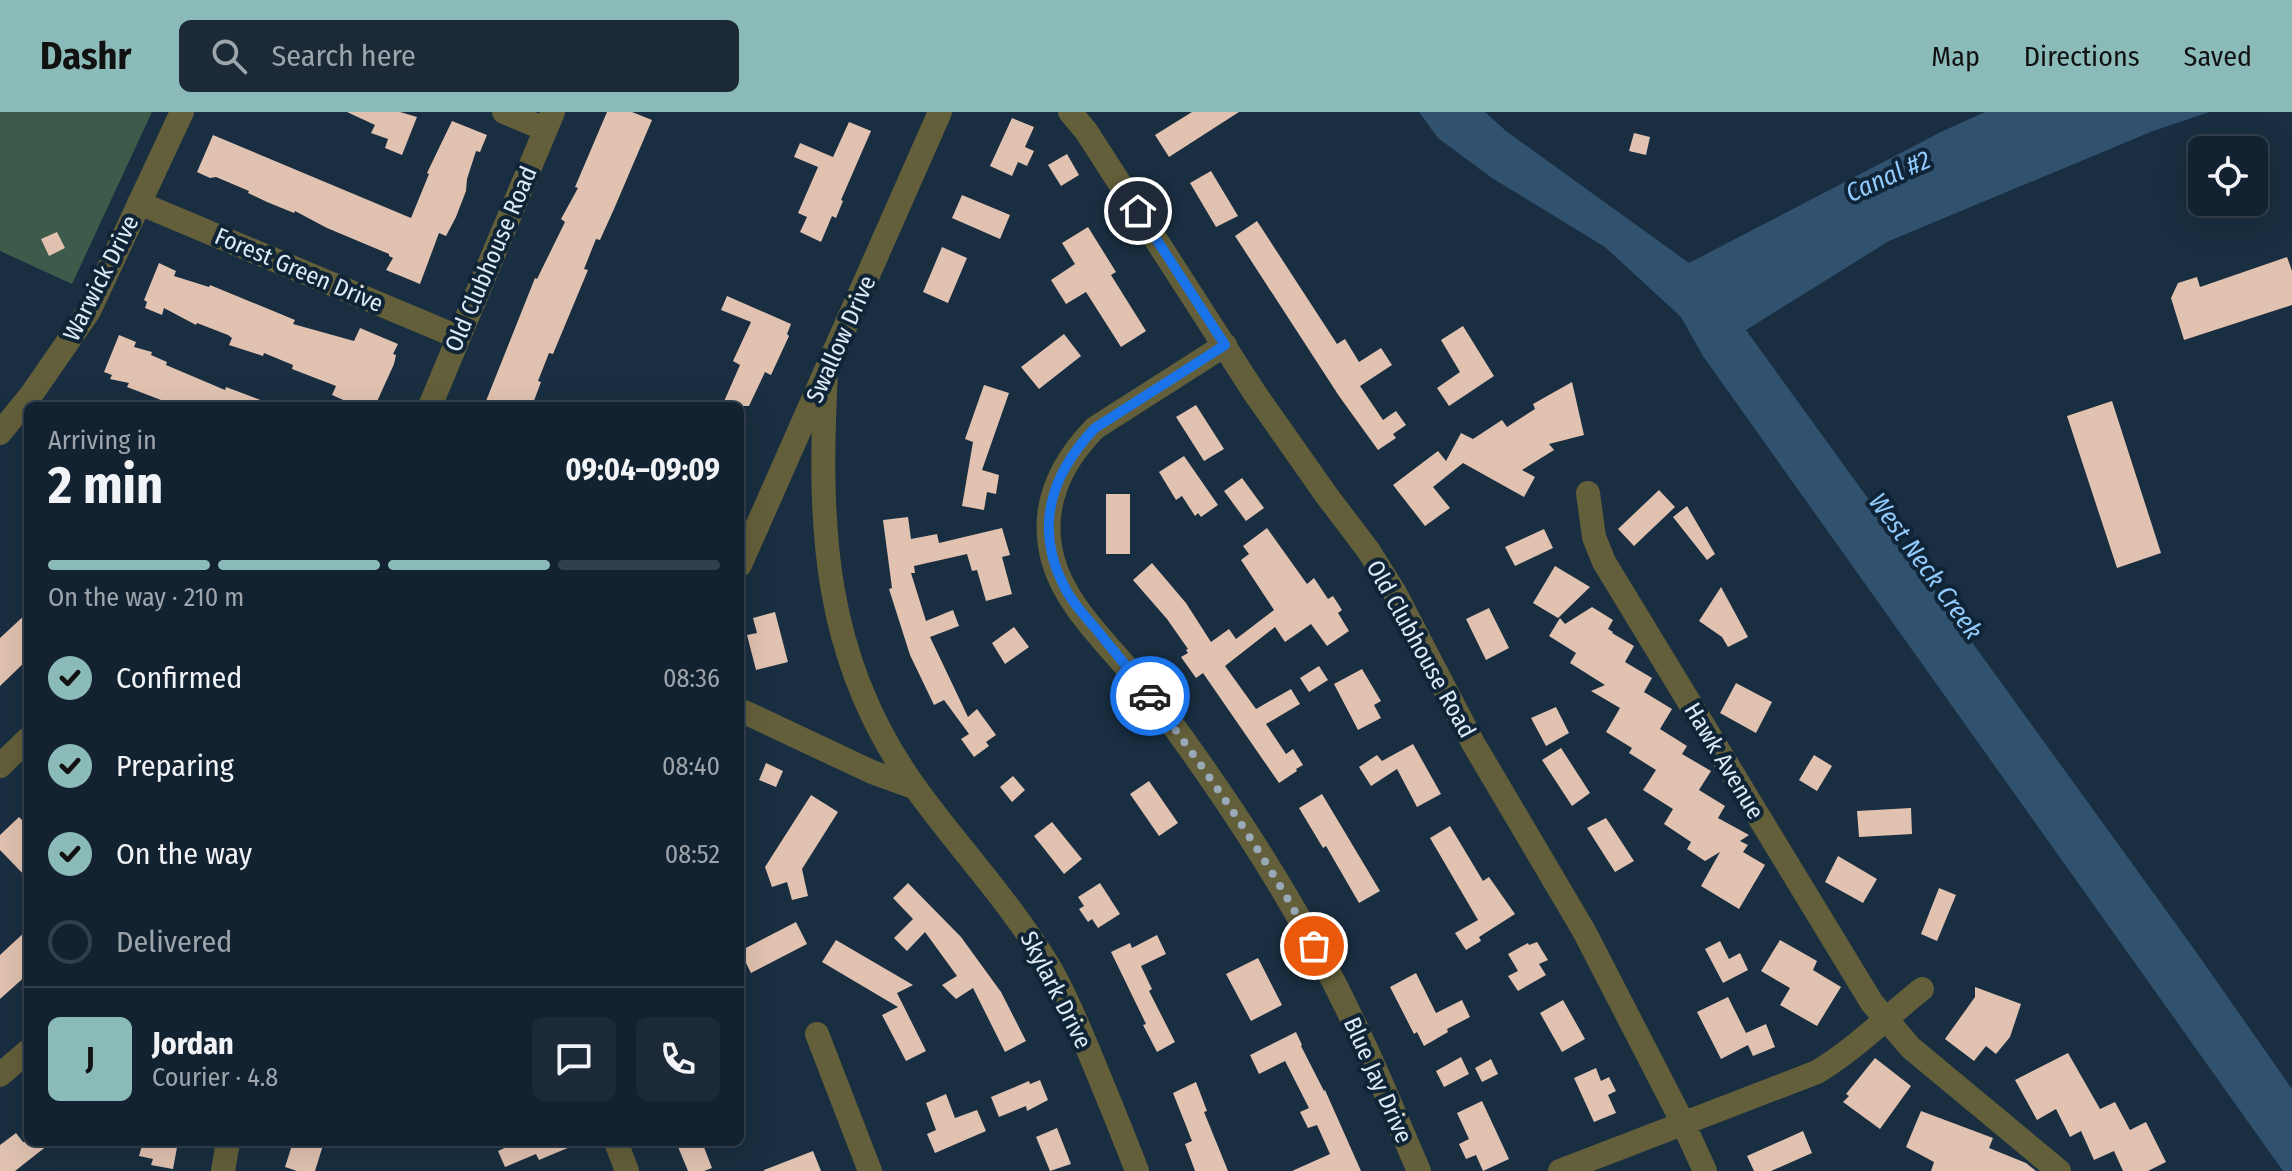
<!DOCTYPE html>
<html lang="en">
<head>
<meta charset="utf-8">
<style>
	:root { --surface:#132230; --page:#1c2a38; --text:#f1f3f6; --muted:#9da4ab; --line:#323f4c; --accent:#8bbbb9 }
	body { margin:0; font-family:"Fira Sans Condensed",sans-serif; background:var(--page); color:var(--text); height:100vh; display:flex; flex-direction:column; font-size:30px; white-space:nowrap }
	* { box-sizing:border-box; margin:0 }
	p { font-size:26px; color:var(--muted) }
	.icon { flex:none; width:44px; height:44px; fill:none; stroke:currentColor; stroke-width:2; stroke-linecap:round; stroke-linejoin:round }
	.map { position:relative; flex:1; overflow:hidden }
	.details { position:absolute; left:24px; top:290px; width:720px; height:744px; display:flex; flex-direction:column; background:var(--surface); border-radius:12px; box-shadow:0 8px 32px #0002,0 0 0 2px var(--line) }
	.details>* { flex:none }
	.fabs { position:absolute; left:2188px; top:24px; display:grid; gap:16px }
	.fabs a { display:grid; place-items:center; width:80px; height:80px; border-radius:12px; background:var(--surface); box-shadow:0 8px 32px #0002,0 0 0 2px var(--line); font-size:40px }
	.pin { position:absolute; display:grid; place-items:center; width:68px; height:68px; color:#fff; margin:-34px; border:4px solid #fff; border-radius:50%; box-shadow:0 2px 8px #0007 }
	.courier { position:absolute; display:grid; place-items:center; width:80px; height:80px; margin:-40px; border:6px solid #1a73e8; border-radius:50%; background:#fff; color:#222; box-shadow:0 2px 10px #0007 }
	.overview em { font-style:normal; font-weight:700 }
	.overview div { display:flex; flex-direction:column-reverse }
	.overview { display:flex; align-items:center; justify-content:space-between; height:136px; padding:0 24px }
	h1 { font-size:52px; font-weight:700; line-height:60px }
	.bar { display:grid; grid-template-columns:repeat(4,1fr); gap:12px 8px; align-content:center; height:96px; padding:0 24px }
	.bar i { height:10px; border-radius:6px; background:var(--line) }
	.bar .current { background:var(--accent) }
	.bar p { grid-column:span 4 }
	.line { display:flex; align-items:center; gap:20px; padding:0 24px; border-top:2px solid var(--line) }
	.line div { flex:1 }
	.round { display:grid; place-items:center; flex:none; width:84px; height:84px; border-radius:12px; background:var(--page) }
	ol { padding:0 24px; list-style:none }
	li { display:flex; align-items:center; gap:24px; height:88px }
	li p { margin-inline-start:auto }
	li .icon { padding:8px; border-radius:50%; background:var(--accent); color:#111; stroke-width:4 }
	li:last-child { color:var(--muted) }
	li i { width:44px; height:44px; border:4px solid var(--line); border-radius:50% }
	header { display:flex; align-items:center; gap:48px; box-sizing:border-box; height:112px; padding:0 40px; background:var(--accent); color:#111 }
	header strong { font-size:38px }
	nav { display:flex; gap:44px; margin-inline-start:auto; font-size:28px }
	.search { width:560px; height:72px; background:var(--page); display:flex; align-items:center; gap:20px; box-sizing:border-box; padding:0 28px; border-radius:12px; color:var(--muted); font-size:30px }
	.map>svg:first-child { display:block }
</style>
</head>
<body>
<header>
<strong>Dashr</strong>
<div class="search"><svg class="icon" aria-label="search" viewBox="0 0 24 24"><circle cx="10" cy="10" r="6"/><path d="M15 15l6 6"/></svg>Search here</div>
<nav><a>Map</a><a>Directions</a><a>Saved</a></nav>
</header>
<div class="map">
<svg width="2292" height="1059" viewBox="0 0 2292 1059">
	<rect width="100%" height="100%" fill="#192e40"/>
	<path fill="#3c5b4a" d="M0,0H152L72,172L0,139Z"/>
	<path fill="#31526f" d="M1419,0H1485L1506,19L1689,151L1941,20L1985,0H2209L2153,19L1889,129L1746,218L2194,837L2292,977V1059H2283L1703,244L1681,205L1605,135L1492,66L1438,26Z"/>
	<path fill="#e1c2b0" d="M347,0H400L417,5L402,43L385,36L388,27L371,21L375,13Z
		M607,0H632L652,8L614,97L600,128L596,127L584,157L588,158L553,242L549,241L538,269L541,270L532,294H484L535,166L537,167L565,110L561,107L578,76L575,75Z
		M1192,0H1239L1169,45L1155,23Z
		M1012,6L1034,15L1025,35L1034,39L1027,54L1018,50L1012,64L990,54Z
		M452,9L487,23L480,40L476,39L467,67L466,79L456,105L446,124L439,121L420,172L386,158L393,146L389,144V142L327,116L295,99L294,101L267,90L248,81L249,79L216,65L210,66L197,60L213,23L411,106L429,62L427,61Z
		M849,10L871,19L841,88L843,89L836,106L832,104L821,130L800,120L807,105L798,101L818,55L794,45L800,31L833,45Z
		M1634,21L1650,25L1646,43L1629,39Z
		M1067,42L1079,63L1061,74L1048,53Z
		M1211,59L1238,104L1216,115L1190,71Z
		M962,83L1010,103L1000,127L952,106Z
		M1257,109L1337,232L1345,227L1359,250L1381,236L1392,253L1360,274L1383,308L1396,299L1406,313L1393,322L1396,326L1378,338L1339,284L1235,124Z
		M1088,115L1116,160L1111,163L1146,219L1121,235L1086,180L1066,192L1051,168L1075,152L1062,131Z
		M57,120L65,136L49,144L41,127Z
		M942,135L967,146L948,191L923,180Z
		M2287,145L2292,159V193L2184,228L2171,186L2178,171L2197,165L2200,175Z
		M159,151L176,159L174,164L209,175L210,173L295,208L293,212L354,229L360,216L398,232L393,242L396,243L394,252L375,294H357L332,283L336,274L292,257L293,253L264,241L263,244L229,233L232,226L228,223L197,211L196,213L164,196L162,203L145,196L147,190L144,188Z
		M727,184L791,212L787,222L789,224L771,263L765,260L749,294H722L740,253L733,249L751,210L721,198Z
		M1463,214L1494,264L1449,294L1437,276L1460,260L1441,228Z
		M1064,222L1081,244L1039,277L1021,255Z
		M119,223L136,230L134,235L152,240L151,243L167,250L166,253L225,278L226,275L271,292V294H170L160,290L161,288L127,275L129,271L110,267L112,263L104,260Z
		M1572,270L1584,323L1549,332L1554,338L1522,358L1535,365L1524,385L1463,351L1433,375L1450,396L1425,414L1393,373L1438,339L1446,349L1461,321L1473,327L1502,308L1507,315L1535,297L1533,292Z
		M984,273L1009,281L982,358L999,363L996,382L987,380L984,398L962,394L973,330L965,327Z
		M2112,289L2161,441L2117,456L2067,304Z
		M1196,293L1224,337L1204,349L1176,305Z
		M1184,344L1218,393L1201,405L1198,401L1195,404L1182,384L1176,388L1159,360Z
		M1242,366L1264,396L1246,409L1224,379Z
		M1659,378L1675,395L1634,434L1618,417Z
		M1106,382H1130V442H1106Z
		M1687,394L1715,442L1707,448L1673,405Z
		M908,405L911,427L937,422L939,431L1002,416L1010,443L1002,445L1012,482L986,489L977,458L972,459L967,442L914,454L915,461H911L926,509L953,498L959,514L930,525L968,605L977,597L996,623L986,630L989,634L974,645L961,627L969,622L944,588L934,593L910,543L889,477L892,476L883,408Z
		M1267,416L1307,472L1314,466L1328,487L1333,484L1342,498L1338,501L1349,519L1327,534L1311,512L1285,530L1275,515L1225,554L1256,597L1291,577L1300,592L1266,612L1286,642L1293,637L1303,653L1296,657L1297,659L1279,671L1203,561L1196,566L1181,545L1188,541L1186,538L1188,537L1167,507L1133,468L1152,451L1186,491L1211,530L1229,517L1236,527L1274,498L1241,448L1249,442L1243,434Z
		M1544,417L1553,436L1515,454L1505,435Z
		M1555,454L1590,475L1558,506L1533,491Z
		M1721,475L1748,525L1728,535L1722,525L1699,509Z
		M1592,495L1613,508L1608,517L1613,520L1612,521L1634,534L1625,550L1652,566L1644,580L1672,597L1660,617L1687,634L1682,642L1711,659L1699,678L1725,694L1718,706L1749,723L1740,729L1748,733L1743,740L1765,753L1739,797L1701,774L1720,740L1705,749L1687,737L1691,730L1664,712L1673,697L1643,678L1656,658L1629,641L1632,636L1606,620L1620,596L1591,579L1605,573L1570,551L1576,541L1549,524L1560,506L1565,512Z
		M1489,496L1509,536L1486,548L1466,507Z
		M28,500V547L0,574V526Z
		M775,500L788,550L756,558L747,523L757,521L753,506Z
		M1014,515L1029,535L1005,552L992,531Z
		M1319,554L1328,568L1309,580L1300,566Z
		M1362,557L1381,589L1374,593L1381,606L1358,618L1334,572Z
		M1736,571L1772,590L1756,621L1720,601Z
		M1556,595L1569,621L1546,634L1531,606Z
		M1413,632L1441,682L1417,695L1397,657L1371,674L1359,655L1377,643L1382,649Z
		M1561,636L1590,681L1572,694L1542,648Z
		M1814,643L1832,654L1817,679L1799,668Z
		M766,651L783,659L776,675L759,668Z
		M1013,664L1025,678L1012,690L1000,675Z
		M1149,669L1178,711L1159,724L1130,682Z
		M1322,682L1380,779L1359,791L1326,734L1323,736L1299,696Z
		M811,683L838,700L802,757L808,784L792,788L787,770L772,775L765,755Z
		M1911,696L1912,722L1859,725L1857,699Z
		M19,705L28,714V767L0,738V723Z
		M1606,706L1634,749L1615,760L1587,716Z
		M1052,710L1082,747L1064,762L1034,724Z
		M1450,714L1483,769L1489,765L1515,802L1479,825L1481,829L1466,838L1455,821L1478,808L1430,726Z
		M1838,744L1877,767L1863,791L1825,770Z
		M908,771L961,825L1001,880L1026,929L1005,940L973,876L956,887L942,873L957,864L925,820L907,839L894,826L913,807L893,786Z
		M1100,771L1120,802L1098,816L1092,807L1088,810L1079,797L1084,794L1078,785Z
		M1939,776L1956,783L1937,829L1921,822Z
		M796,810L807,832L751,861L740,839Z
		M28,817V862L0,887V843Z
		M1157,823L1166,842L1141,854L1152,877L1149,879L1175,930L1157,940L1143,913L1146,912L1111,840L1130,831L1132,836Z
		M836,828L913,873L897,881L926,939L906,949L882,903L898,895L822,850Z
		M1780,828L1817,849L1813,858L1841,875L1817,914L1780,893L1790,876L1761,859Z
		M1720,829L1729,847L1740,841L1748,858L1723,871L1705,837Z
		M1537,830L1548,848L1539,852L1546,863L1518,879L1508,864L1518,859L1508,842L1528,831L1529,833Z
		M1258,846L1282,893L1251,909L1226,862Z
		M1416,861L1436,901L1462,888L1470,905L1447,917L1448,920L1424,934L1417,920L1414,922L1390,875Z
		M1975,875L2021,892L2010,925L1996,942L1986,934L1974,949L1945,927L1975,885Z
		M1728,885L1746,921L1766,912L1775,935L1753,944L1748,933L1721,947L1697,900Z
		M1563,888L1585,927L1562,940L1540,901Z
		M1296,920L1302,933L1301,934L1324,979L1325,978L1361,1059H1292L1330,1042L1317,1013L1308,1016L1300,1000L1309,996L1285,949L1259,962L1250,943Z
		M2068,941L2100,997L2115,990L2130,1018L2146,1010L2166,1050L2148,1059H2123L2114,1039L2094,1048L2081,1019L2070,1025L2056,997L2037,1008L2015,968Z
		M1461,945L1469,962L1444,975L1436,959Z
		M1875,946L1911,974L1880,1017L1843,990L1849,984L1846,982Z
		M1491,947L1498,962L1482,970L1475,956Z
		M1596,956L1601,969L1609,965L1616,979L1608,983L1616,1001L1594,1010L1574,966Z
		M1040,968L1048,988L1027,999L1026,994L999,1005L991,985L1029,969L1030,972Z
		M1196,970L1207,999L1204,1000L1228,1059H1195L1185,1032L1192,1029L1173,981Z
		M946,982L955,1006L977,998L986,1019L935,1041L927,1022L936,1018L926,991Z
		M1482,989L1509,1047L1483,1059L1476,1043L1466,1047L1459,1032L1469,1027L1457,1001Z
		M1921,999L1993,1026L1989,1036L2026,1051L2036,1059H1931L1934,1050L1906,1035Z
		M1057,1016L1071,1052L1050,1059L1036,1025Z
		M1803,1019L1812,1041L1771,1059H1754L1747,1044Z
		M16,1021L23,1030H52L15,1059H0V1033Z
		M143,1030H178L173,1057L151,1053L153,1047L139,1044Z
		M293,1030H324L315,1059H297L285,1055Z
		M518,1030H582L539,1048L536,1042L505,1055L498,1039Z
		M676,1030H702L712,1056L704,1059H688Z
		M813,1039L821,1059H764V1058Z"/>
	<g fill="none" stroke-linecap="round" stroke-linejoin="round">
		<path stroke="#635f3a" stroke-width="24" d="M504,0L545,17
			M1070,0L1086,19L1254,280L1327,384L1368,438L1395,481L1473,631L1584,819L1683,1011L1705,1059
			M139,91L458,225
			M1225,233L1095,316C1059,353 1039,396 1053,448C1065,492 1104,528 1132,562C1157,591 1180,622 1202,654C1258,734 1311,820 1353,909C1377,958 1397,1009 1419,1059
			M826,260C818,414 822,548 917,678C960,737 1010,790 1048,853C1064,879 1075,907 1087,935C1104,976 1121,1017 1137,1059
			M430,294L553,0
			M0,321L31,283L89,199L182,0
			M1588,381L1594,425L1604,450L1872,891L1911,936L2059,1059
			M740,453L940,0
			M740,598L872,660L916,676
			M0,654L28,627
			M817,922L870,1059
			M0,963L28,939
			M616,1030L627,1059
			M223,1059L228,1030
			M1560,1059L1817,960C1855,937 1887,905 1922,877"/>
	</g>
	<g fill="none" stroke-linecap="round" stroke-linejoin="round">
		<path stroke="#99a9b7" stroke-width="8" stroke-dasharray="0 14.4" d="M1150,584C1210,663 1267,746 1314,834"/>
		<path stroke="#1a73e8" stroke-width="10" d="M1138,99L1225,233L1095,316C1052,361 1034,414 1063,472C1071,489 1084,503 1096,517C1114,539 1132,561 1150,584"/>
	</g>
	<g text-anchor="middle" stroke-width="8" stroke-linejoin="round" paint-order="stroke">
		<g font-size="24" fill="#deebf7" stroke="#0f2436">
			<text transform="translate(491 147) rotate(-67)" y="8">Old Clubhouse Road</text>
			<text transform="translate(299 158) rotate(23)" y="8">Forest Green Drive</text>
			<text transform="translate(101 166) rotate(-63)" y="8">Warwick Drive</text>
			<text transform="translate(841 227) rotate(-66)" y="8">Swallow Drive</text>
			<text transform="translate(1421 537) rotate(61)" y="8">Old Clubhouse Road</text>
			<text transform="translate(1724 649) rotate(59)" y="8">Hawk Avenue</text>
			<text transform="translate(1056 878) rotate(63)" y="8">Skylark Drive</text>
			<text transform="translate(1378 968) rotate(66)" y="8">Blue Jay Drive</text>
		</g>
		<g font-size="26" font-style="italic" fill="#93cbfd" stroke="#0f2436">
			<text transform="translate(1888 64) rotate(-24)" y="9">Canal #2</text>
			<text transform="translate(1926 454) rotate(54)" y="9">West Neck Creek</text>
		</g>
	</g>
</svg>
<div class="fabs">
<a><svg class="icon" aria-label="locate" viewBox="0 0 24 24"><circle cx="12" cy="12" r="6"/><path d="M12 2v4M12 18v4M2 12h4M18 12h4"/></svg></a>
</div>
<div class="pin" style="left:1314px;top:834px;background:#ea580c"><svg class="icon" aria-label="bag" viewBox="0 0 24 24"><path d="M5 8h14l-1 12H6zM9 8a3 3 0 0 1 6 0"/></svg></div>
<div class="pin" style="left:1138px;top:99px;background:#1f2937"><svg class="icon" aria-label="home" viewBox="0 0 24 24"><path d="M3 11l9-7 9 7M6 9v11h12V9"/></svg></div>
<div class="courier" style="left:1150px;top:584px"><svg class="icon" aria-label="car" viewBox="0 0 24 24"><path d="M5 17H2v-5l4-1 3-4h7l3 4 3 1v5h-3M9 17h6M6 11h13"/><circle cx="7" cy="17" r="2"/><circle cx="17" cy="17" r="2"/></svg></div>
<section class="details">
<div class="overview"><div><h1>2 min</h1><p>Arriving in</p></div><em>09:04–09:09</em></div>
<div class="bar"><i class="current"></i><i class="current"></i><i class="current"></i><i></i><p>On the way · 210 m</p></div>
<ol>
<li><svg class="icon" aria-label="check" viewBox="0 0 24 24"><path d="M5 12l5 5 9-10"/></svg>Confirmed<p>08:36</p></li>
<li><svg class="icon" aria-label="check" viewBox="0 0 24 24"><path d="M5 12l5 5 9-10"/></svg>Preparing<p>08:40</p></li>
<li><svg class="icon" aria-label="check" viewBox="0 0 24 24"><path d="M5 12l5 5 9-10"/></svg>On the way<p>08:52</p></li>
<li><i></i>Delivered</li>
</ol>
<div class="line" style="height:144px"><b class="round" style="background:var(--accent);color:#111">J</b><div><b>Jordan</b><p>Courier · 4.8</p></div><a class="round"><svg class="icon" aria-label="chat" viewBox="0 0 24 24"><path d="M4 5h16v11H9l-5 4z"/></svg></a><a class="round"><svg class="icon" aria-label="phone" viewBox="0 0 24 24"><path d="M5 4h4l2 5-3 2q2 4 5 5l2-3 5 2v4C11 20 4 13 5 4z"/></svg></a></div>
</section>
</div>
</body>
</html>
